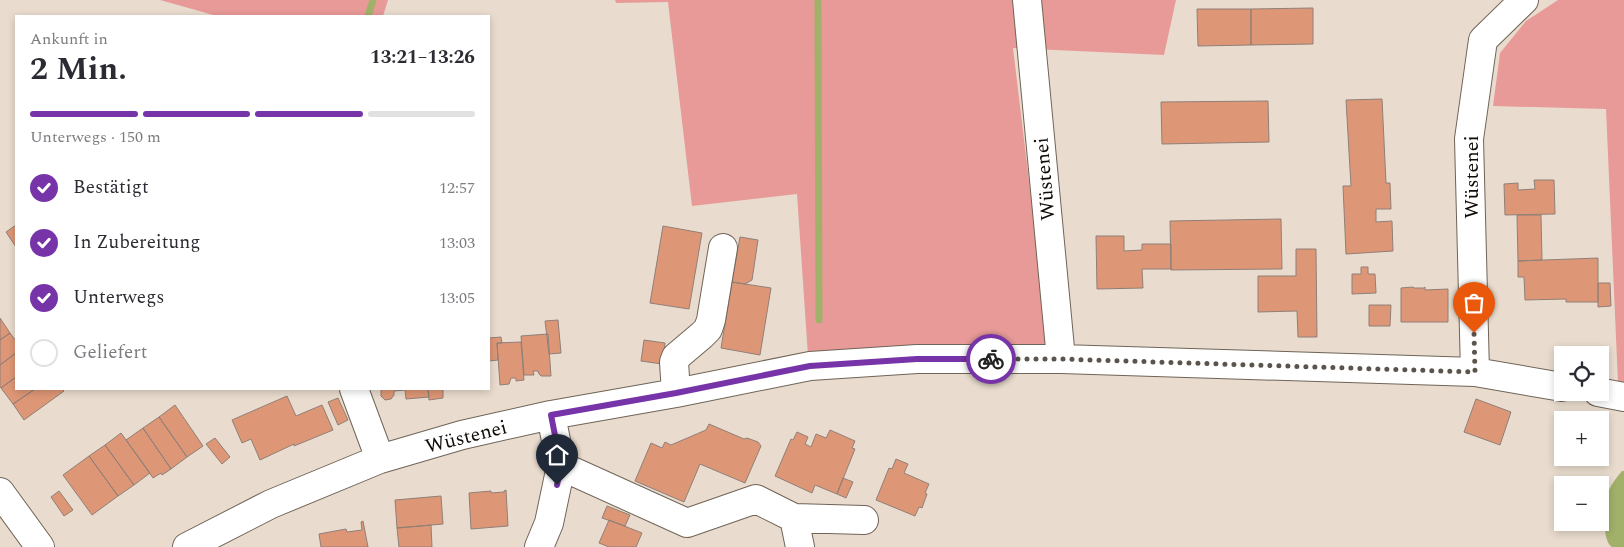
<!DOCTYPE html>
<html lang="de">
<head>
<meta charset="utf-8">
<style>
	:root { --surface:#fff; --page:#f2f2f3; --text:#2b2b33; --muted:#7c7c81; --line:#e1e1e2; --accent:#7734a8 }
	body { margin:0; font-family:Spectral,serif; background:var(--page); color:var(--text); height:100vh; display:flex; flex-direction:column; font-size:19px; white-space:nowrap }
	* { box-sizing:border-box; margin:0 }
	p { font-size:16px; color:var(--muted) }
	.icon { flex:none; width:28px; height:28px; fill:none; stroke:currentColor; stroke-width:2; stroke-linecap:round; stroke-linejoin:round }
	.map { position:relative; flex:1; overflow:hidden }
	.drawer { position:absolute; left:15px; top:15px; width:475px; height:375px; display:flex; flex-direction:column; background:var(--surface); border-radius:0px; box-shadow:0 2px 8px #0003 }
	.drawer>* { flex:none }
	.fabs { position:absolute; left:1554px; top:346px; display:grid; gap:10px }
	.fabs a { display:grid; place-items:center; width:55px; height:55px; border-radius:0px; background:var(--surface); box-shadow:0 2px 8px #0003; font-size:25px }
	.pin { position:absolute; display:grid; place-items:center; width:42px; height:42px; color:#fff; margin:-51px -21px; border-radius:50% 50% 50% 0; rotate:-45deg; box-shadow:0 0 5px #0007 }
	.pin .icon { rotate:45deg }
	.courier { position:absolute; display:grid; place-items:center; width:50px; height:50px; margin:-25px; border:4px solid #7734a8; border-radius:50%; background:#fff; color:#222; box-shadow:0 1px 6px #0007 }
	.overview em { font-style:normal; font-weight:700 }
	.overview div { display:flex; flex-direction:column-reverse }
	.overview { display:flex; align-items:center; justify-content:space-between; height:85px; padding:0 15px }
	h1 { font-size:32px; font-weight:700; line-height:38px }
	.bar { display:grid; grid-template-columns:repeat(4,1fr); gap:8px 5px; align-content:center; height:60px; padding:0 15px }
	.bar i { height:6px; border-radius:4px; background:var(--line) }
	.bar .active { background:var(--accent) }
	.bar p { grid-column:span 4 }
	ol { padding:0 15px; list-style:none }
	li { display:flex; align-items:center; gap:15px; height:55px }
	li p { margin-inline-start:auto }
	li .icon { padding:5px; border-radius:50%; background:var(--accent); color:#fff; stroke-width:4 }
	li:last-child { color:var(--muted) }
	li i { width:28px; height:28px; border:2px solid var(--line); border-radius:50% }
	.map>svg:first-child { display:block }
</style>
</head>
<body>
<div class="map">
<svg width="1624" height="547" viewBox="0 0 1624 547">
	<rect width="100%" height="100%" fill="#e9dcce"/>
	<path fill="#e89a98" d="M160,0H388L383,16H217Z
		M615,0H1176L1164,55L1013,48L1049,347L808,356L797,194L692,206L668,2L616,3Z
		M1558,0H1624V384L1618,383L1606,109L1493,106L1500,53L1526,21Z"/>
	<path fill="#a1b169" d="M1622,471H1624V547C1621,547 1615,547 1612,547C1601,541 1604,500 1609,490C1612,483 1617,477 1622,471Z"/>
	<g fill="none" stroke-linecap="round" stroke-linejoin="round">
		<path stroke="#a1b169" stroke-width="7" d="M818,0L819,320
			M368,16L373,0"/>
	</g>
	<path fill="#de9776" stroke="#907f78" d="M1313,8V44L1251,45V9Z
		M1197,9H1251V45L1198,46Z
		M1382,99L1386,183H1390L1391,209H1376V222L1392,221L1393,251L1346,254L1343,186H1351L1346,100Z
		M1268,101L1269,142L1162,144L1161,102Z
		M1534,180H1554L1555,214L1505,215L1504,184L1518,183V190L1535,189Z
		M1517,215H1541L1542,260L1518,261Z
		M1281,219L1282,269L1171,270L1170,221Z
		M16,225V247L6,232Z
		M663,226L702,233L689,309L650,303Z
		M1096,236H1124V251L1142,250V244H1171V269H1142L1143,288L1097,289Z
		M740,237L758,240L752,280L745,284L732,282Z
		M1296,249H1316L1317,337H1298L1297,311L1258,312V276H1296Z
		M1598,258V302H1566V299L1525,300L1524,277H1518V261Z
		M1361,267H1368V274H1375L1376,293L1352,294V274H1361Z
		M732,282L771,288L760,355L721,348Z
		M1598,283H1610L1611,306L1598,307Z
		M1413,287L1414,288H1424L1425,287V290L1448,289V322H1401V288Z
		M1369,305H1391L1390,326H1369Z
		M0,318L10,333L0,340Z
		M558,320L561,353L549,354L545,321Z
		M10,333L16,341V353L0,365V340Z
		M548,334L551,376H541L539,374L538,371H533L534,375H524L521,336Z
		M501,337L502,343H497L498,360L489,361V338Z
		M644,340L665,343L662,364L641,361Z
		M521,342L524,380L516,381V378H511L509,384L500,385L497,343Z
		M16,353V377L1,388L0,386V365Z
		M16,377V389H35L13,404L1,388Z
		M35,389H62L64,391L24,420L13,404Z
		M381,389H428L429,397L406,399L405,390L394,391V395L391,399L385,400L381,396Z
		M428,389H443V398L429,400Z
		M287,396L296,416L322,405L333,430L294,446V444L260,460L251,439L242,443L232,420Z
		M338,398L348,420L338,425L328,402Z
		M1476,399L1511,412L1500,445L1464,432Z
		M175,405L203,446L187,457L159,417Z
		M159,417L187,457L171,469L143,428Z
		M709,424L744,439L747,438L758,442L761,446L745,483L700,464L684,502L635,481L651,443L662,448L665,442L671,445L706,430Z
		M143,428L171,469L162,475L161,473L153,478L126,440Z
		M830,430L855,441L852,448L855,449L837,494L815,485L812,493L775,476L791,439L793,440L797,432L808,437L805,444L811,447L816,434L826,438Z
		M121,433L150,473L134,485L105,445Z
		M215,438L230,457L222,464L206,444Z
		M105,445L134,485L118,496L89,456Z
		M89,456L118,496L92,515L63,475Z
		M896,459L908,464L904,473L929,484L925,493L927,494L922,508L919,507L915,516L876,500L889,468L892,469Z
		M843,478L853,482L846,498L837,494Z
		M506,490L508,526L471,529L469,493L491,491V493L504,492V491Z
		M59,491L73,510L64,516L51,497Z
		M441,496L443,524L397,528L395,500Z
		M607,506L630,515L625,526L602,518Z
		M609,520L642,533L636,547H609L599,543Z
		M363,521L368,547H321L319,534L346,529L347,532L362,530L361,522Z
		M431,525L432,547H399L397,528Z"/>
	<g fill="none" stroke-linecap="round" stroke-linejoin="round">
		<g stroke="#6f6457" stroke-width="30">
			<path id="minor" d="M1027,0L1061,359
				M1475,372L1469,139L1483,40L1524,0
				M354,389L380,459
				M1598,392L1624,397
				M676,393L674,362L676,357L702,335L708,329L711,320L723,248
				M561,466L687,523L756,499L794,518L800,547
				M0,492L40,547
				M794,518L864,520
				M187,547L271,504L380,459L462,435L551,415L676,393L810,366L917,359H1061L1475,372L1562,387
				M539,547L549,523L561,466L551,415"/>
		</g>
		<use href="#minor" stroke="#fff" stroke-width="28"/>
	</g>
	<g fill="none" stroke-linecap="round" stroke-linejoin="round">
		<path stroke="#5b544c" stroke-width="5" stroke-dasharray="0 9" d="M991,359H1061L1475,372L1474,333"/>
		<path stroke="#7734a8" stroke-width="6" d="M557,485L561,466L551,415L676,393L810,366L917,359H991"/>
	</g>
	<g text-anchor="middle" stroke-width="4" stroke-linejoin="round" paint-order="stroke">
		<g font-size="20" fill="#0f0b06" stroke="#fff">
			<text transform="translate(1471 177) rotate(-90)" y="7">Wüstenei</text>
			<text transform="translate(1044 179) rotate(-95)" y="7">Wüstenei</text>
			<text transform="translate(466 436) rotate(-14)" y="7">Wüstenei</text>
		</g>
	</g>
</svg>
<div class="fabs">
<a><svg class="icon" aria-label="locate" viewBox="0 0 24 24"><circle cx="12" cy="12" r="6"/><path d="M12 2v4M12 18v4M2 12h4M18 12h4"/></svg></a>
<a>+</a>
<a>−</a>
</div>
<div class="pin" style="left:1474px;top:333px;background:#ea580c"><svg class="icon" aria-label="bag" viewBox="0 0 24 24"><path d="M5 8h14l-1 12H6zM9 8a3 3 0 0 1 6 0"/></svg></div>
<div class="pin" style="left:557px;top:485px;background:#1f2937"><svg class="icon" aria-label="home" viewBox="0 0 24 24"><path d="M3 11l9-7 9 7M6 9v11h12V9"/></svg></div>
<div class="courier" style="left:991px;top:359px"><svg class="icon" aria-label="bike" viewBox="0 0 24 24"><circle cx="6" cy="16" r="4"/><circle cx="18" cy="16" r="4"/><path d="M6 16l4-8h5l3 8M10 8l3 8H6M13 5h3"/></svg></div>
<section class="drawer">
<div class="overview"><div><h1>2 Min.</h1><p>Ankunft in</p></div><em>13:21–13:26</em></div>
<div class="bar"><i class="active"></i><i class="active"></i><i class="active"></i><i></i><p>Unterwegs · 150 m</p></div>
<ol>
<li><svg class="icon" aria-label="check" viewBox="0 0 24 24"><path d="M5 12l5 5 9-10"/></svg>Bestätigt<p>12:57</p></li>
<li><svg class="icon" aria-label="check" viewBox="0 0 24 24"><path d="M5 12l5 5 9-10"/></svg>In Zubereitung<p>13:03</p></li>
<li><svg class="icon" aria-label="check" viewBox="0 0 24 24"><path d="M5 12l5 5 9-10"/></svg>Unterwegs<p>13:05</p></li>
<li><i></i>Geliefert</li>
</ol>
</section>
</div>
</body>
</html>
